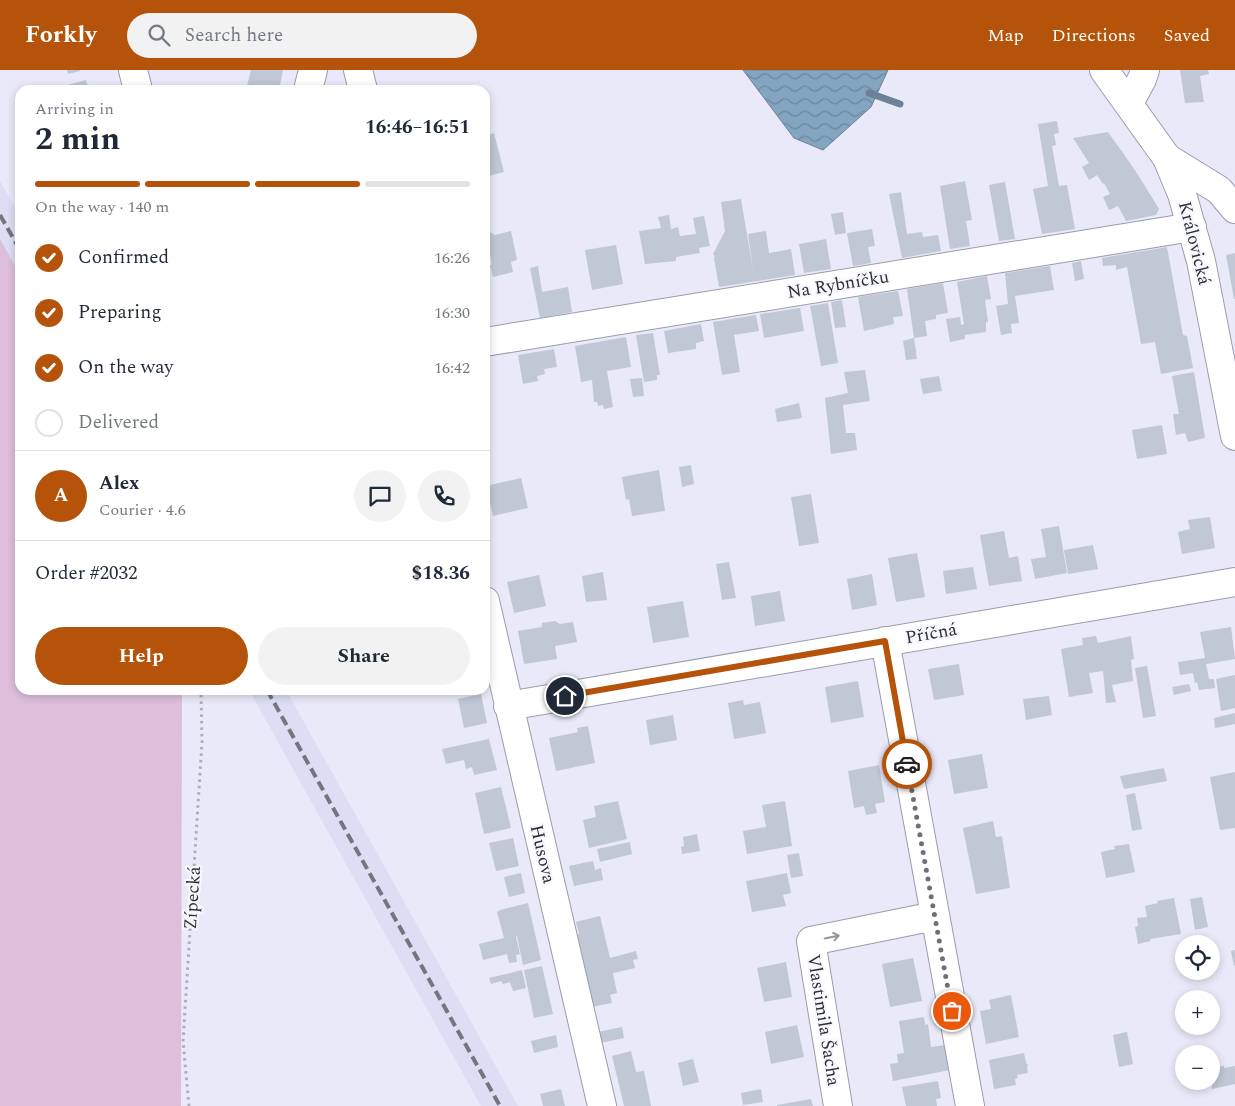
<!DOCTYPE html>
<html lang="en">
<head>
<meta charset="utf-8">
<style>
	:root { --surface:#fff; --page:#f2f2f3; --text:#1f2937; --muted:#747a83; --line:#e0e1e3; --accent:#b45309 }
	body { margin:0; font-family:Spectral,serif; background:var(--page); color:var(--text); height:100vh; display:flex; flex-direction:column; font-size:19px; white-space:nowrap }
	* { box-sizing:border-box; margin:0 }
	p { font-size:16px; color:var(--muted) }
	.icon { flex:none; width:28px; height:28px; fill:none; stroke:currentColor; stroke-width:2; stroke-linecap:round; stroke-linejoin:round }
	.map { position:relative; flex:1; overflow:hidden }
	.sheet { position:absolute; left:15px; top:15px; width:475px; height:610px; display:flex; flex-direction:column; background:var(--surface); border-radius:15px; box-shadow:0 2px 8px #0003 }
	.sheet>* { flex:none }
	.buttons { position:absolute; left:1175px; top:865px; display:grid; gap:10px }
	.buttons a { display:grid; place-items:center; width:45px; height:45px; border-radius:50%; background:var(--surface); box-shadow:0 2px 8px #0003; font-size:25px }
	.pin { position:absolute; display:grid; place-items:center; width:42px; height:42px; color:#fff; margin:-21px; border:2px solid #fff; border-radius:50%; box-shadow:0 1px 5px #0007 }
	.courier { position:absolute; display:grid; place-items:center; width:50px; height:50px; margin:-25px; border:4px solid #b45309; border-radius:50%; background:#fff; color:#222; box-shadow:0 1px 6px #0007 }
	.head em { font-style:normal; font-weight:700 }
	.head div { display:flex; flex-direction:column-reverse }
	.head { display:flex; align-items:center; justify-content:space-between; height:85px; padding:0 20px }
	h1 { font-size:32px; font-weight:700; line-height:38px }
	.bar { display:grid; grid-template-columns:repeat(4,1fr); gap:8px 5px; align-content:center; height:60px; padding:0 20px }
	.bar i { height:6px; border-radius:4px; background:var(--line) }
	.bar .on { background:var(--accent) }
	.bar p { grid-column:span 4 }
	.line { display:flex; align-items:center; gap:12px; padding:0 20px; border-top:1px solid var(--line) }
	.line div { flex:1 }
	.round { display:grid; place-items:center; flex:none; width:52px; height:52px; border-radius:26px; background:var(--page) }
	ol { padding:0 20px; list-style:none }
	li { display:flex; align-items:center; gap:15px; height:55px }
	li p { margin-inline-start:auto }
	li .icon { padding:5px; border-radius:50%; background:var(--accent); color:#fff; stroke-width:4 }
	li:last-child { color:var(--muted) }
	li i { width:28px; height:28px; border:2px solid var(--line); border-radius:50% }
	.action { display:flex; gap:10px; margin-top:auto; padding:10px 20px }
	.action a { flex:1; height:58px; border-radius:30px; background:var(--accent); color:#fff; font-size:20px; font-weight:700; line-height:58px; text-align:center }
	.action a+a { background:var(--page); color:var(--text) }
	header { display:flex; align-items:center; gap:30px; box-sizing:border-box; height:70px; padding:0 25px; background:var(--accent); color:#fff }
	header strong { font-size:24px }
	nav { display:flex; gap:28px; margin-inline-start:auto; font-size:18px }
	.search { width:350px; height:45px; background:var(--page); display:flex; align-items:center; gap:12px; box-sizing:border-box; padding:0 18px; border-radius:28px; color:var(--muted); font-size:19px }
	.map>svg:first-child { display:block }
</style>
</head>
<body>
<header>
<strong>Forkly</strong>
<div class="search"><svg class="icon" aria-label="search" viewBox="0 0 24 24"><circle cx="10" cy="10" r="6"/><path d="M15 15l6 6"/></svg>Search here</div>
<nav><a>Map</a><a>Directions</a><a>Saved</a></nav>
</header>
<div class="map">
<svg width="1235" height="1036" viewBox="0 0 1235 1036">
	<defs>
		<pattern id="water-waves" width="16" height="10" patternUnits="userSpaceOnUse" patternTransform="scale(1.25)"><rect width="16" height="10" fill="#83a5c0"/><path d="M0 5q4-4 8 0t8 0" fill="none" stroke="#6c879d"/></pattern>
	</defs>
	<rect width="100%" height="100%" fill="#e9e9f9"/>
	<path fill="#ddddf4" d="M0,111L20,147V214L0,178Z
		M249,620H286L518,1036H481Z"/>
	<path fill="#debfdb" d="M0,169L20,205V620H182L181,1036H0Z"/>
	<path fill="url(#water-waves)" stroke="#6a8196" d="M743,0H888L871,37L823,80L794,68Z"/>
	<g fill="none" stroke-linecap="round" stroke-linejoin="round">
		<path stroke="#6a8196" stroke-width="7" d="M869,23L900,34"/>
	</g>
	<path fill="#c0c7d5" d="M67,0H80V1L68,4Z
		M251,0H283L279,20H246Z
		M1180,0H1208L1209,4L1200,6L1204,32L1185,33Z
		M86,10L89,20H53V19Z
		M1057,51L1059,63L1054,64L1056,75L1052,76L1059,116L1067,115L1075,159L1042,164L1033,119L1048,116L1038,54Z
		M1108,62L1135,100L1159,139L1156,145L1126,151L1118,136L1109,140L1103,127L1110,124L1104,113L1103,114L1097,105L1089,110L1082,97L1089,93L1073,68Z
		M494,63L504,102L485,107V66Z
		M965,111L972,150L966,151L970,176L950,179L940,116Z
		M1005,112L1015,169L999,171L989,115Z
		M901,122L907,164L922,162L923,167L938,165L941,181L902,188L889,124Z
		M741,129L753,200L748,164L766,161L769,183L791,179L795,205L719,217L714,188L715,186L713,184L725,161L721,132Z
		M843,142L846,163L835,165L831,144Z
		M669,145L671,159L678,157L680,166L696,164L693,148L704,146L710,176L699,178L700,183L676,187V191L645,194L639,161L661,158L658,147Z
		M872,159L875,176L868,177L871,193L853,196L847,163Z
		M511,161L517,190L511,192L513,202L493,207L490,195H492L488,176L485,173V163L490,162L495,165Z
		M826,169L831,199L804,203L799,174Z
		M616,175L623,214L592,220L585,180Z
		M1167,177L1183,265L1187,266L1193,298L1161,304L1155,272L1141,274L1127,197L1116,200V195L1103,196L1102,188Z
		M1235,183V229H1234L1226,185Z
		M1081,191L1084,209L1075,211L1072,193Z
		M538,196L542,222L568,217L572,242L540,248L530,198Z
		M1050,196L1054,220L1015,226L1019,253L1011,254L1012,263L1001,265L996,236L1008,234L1005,203Z
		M987,206L991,229L985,230L988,252H986V262L965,265V269L950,272L946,249L960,247L961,255L964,254L957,212Z
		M485,211H487L490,219L485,220Z
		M943,213L948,243L936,245V249L925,251L927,266L914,268L917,289L906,290L903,271L914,268L907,219Z
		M898,221L903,246L893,247L894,254L864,261L858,227Z
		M842,230L846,257L835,258L831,232Z
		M828,233L838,293L821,296L810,236Z
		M800,238L804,261L764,268L760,244Z
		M756,245L759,261L734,265L740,302L722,305L713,252Z
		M701,254L704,271L696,273V279L668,283L664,261Z
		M653,263L660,305H657V310L644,312L636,265Z
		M626,267L631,297L607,301L613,337L604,339L603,335L598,336L597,332H594L592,310L581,312L575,276Z
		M554,279L557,297L544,299L545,304L537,306L538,311L523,314L518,285Z
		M865,300L870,331L843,335L846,363H855L857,380L831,384L825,328L848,323L844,302Z
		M1194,302L1205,368L1188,372L1185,363L1176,365L1173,344H1179L1172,306Z
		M939,306L942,321L923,324L920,309Z
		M642,308L644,326L633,327L630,309Z
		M485,311L488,325H485Z
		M799,333L802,348L777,352L775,339Z
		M1162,355L1167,384L1137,389L1132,360Z
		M691,395L694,414L682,417L679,397Z
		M659,400L665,441L632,446L629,429L626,430L622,407Z
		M521,408L528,438L493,446L486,416Z
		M811,424L819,473L799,476L791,427Z
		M1210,447L1215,478L1182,484L1178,462L1190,459L1188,450Z
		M1059,456L1067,503L1035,509L1031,489L1046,487L1041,459Z
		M1004,461L1009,488L1018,486L1022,511L989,516L980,465Z
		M1093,475L1098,499L1068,504L1064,480Z
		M917,483L925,527L896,532L888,488Z
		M729,492L736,528L722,530L716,494Z
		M973,497L977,519L946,524L943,501Z
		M603,502L607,530L586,532L582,506Z
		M872,504L877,535L852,540L847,509Z
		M539,505L546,536L514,543L507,512Z
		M780,521L785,551L755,556L751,526Z
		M683,531L689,567L653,573L647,537Z
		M555,551L560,554L573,552L577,572L555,576L557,589L524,594L518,561L542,557V553Z
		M1231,557L1235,589L1206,594L1209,609H1214L1215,618L1199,620L1197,612L1195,613L1193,603L1180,605L1178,592L1205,588L1200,562Z
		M1096,566L1098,573L1131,566L1134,589L1131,590L1133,611L1112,615L1116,632L1106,633L1103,601L1089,603L1093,623L1069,627L1061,579L1083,575L1082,568Z
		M959,594L964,625L934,630L928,599Z
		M1147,596L1156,646L1143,648L1135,598Z
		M1235,605V638L1221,641L1216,609Z
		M858,611L864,647L831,653L825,617Z
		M1189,614L1191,621L1174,625L1172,617Z
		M481,624L487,653L464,658L458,629Z
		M1049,626L1052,645L1026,650L1023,629Z
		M743,630L744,635L760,632L766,663L734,669L728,633Z
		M1235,643V654L1215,658L1214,648Z
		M673,645L677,670L650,675L646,650Z
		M588,656L595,693L556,701L549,668L578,662L577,658Z
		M489,669L497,700L474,705L472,697L466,699L464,690L446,694L442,679Z
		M982,684L988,718L954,724L948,690Z
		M879,695L885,732L875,734L877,743L866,745L864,736L854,738L848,701Z
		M1164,698L1167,711L1124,719L1120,706Z
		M1235,702V758L1220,760L1210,707Z
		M501,717L511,758L484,764L475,723Z
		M1135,723L1142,759L1132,761L1126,725Z
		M618,731L627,769L589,778L583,750L596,747L594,736Z
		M785,731L792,776L747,784L743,761L766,757L762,735Z
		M993,751L996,767L1002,766L1010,818L976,824L963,758Z
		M697,764L700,781L682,784L681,777L684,776L683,767Z
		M513,768L519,796L496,801L489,773Z
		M630,772L632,784L600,792L597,779Z
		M1129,774L1135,802L1106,808L1101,782L1115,779L1114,776Z
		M799,783L803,806L791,808L787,785Z
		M593,791L595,800L601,798L603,810L574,816L569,796Z
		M521,803L525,823L509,827L504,807Z
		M787,803L791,823L783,825L786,836L752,842L746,811Z
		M1202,827L1208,857L1195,860L1190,829Z
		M1174,828L1181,864L1150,869L1151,871L1138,874L1135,857L1138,856L1137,848L1147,847L1145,836L1158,833L1157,831Z
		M528,833L541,890L523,895L517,866L516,867L520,884L516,885L517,892L509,893L507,884L483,890L479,874L504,868L497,842L500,840Z
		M600,846L610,888L636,881L638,889L633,890L635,898L613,903L617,923L610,925L612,933L591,937L574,865L579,864L576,852Z
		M1235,880V895L1234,896L1231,881Z
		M913,888L922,931L890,937L882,894Z
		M786,892L792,927L764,932L757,898Z
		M542,896L553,944L534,948L524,900Z
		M522,900L526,918L513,921L510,912L503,914L501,911L491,914L489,908Z
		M1011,925L1019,967L986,974L980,941L991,939L989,930Z
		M924,947L925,955L928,954L931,977L946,975L950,1000L893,1011L890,994L898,993L897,984L904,983L899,951Z
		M797,955L804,987L771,994L765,962Z
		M622,957L624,968L600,973L598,962Z
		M1127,962L1133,994L1119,997L1113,965Z
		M556,965L558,977L534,983L531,971Z
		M631,981L636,1002L644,1001L651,1036H624L612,986Z
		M1024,983L1026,993L1028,995L1027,997L1028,1003L1017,1005L1018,1008L1015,1009L1016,1015L994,1019L989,990Z
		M693,989L699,1012L683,1016L678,993Z
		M1224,996V998L1235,996V1014L1212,1019L1211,998Z
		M938,1011L941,1028L936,1029L937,1036H906L902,1017Z
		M561,1019L565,1036H543L540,1024Z
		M761,1019L763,1032L743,1035L741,1023Z
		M811,1029L813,1036H777V1035Z"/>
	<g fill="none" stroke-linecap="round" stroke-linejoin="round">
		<g stroke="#9b9baa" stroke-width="30">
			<path id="minor" d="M133,0L138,20
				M358,0L363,20
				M308,20L313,0
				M1129,33L1142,9L1145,0
				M1167,88L1219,120L1235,139
				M485,272L1192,157
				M485,531L602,1036
				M885,571L970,1036
				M508,636L1235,512
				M838,1036L811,871L935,846"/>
		</g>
		<g stroke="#9b9baa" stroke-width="30">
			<path id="major" d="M1104,0L1167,88L1182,124L1201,191L1235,366"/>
		</g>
		<path stroke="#adadba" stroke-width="3" stroke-dasharray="2.5 4" stroke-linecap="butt" d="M189,1036L183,971L202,672L201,620"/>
		<use href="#minor" stroke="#fff" stroke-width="28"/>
		<use href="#major" stroke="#fff" stroke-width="28"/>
		<path stroke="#75757f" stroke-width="4" stroke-dasharray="10 5" stroke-linecap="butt" d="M0,145L20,180
			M267,620L500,1036"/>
	</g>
	<defs><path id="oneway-shaft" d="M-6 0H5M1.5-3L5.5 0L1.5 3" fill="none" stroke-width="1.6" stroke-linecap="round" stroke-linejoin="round" transform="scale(1.25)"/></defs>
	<use stroke="#96969a" href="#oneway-shaft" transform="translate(832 867) rotate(-11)"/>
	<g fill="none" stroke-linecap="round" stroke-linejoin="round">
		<path stroke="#6f6f79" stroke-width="5" stroke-dasharray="0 9" d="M907,694L952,941"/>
		<path stroke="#b45309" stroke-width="6" d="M565,626L885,571L907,694"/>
	</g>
	<g text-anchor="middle" stroke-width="4.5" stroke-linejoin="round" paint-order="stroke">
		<g font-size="18" fill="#2e2e34" stroke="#f7f7fe">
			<text transform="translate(1195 173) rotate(76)" y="6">Královická</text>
			<text transform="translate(838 214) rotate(-9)" y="6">Na Rybníčku</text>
			<text transform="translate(931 563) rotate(-10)" y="6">Příčná</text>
			<text transform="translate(543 784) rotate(77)" y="6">Husova</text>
			<text transform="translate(192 828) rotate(-86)" y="6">Zípecká</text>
			<text transform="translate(824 950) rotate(81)" y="6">Vlastimila Šacha</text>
		</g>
	</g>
</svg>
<div class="buttons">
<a><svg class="icon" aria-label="locate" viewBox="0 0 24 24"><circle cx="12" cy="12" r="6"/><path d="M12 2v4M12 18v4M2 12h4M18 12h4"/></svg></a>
<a>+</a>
<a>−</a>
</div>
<div class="pin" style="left:952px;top:941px;background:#ea580c"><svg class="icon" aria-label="bag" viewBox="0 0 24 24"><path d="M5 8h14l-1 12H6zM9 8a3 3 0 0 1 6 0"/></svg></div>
<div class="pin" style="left:565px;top:626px;background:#1f2937"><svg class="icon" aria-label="home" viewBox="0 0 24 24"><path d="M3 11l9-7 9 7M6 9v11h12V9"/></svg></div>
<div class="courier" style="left:907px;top:694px"><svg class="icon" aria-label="car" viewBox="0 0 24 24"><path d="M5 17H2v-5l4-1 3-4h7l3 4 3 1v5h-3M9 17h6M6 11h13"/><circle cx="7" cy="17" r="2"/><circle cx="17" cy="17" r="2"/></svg></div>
<section class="sheet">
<div class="head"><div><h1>2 min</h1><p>Arriving in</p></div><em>16:46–16:51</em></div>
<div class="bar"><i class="on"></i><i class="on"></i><i class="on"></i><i></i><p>On the way · 140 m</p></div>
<ol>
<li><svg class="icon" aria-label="check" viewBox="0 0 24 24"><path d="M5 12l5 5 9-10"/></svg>Confirmed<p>16:26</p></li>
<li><svg class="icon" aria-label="check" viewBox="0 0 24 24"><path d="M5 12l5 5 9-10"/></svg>Preparing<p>16:30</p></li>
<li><svg class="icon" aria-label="check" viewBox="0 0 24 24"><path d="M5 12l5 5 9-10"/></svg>On the way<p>16:42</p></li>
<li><i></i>Delivered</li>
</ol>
<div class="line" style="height:90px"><b class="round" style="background:var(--accent);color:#fff">A</b><div><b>Alex</b><p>Courier · 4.6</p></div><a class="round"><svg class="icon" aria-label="chat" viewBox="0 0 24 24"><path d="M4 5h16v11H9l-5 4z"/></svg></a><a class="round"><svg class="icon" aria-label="phone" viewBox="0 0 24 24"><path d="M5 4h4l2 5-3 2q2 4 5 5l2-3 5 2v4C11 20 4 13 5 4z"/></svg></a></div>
<div class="line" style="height:65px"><div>Order #2032</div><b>$18.36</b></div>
<div class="action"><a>Help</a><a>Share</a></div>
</section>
</div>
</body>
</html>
